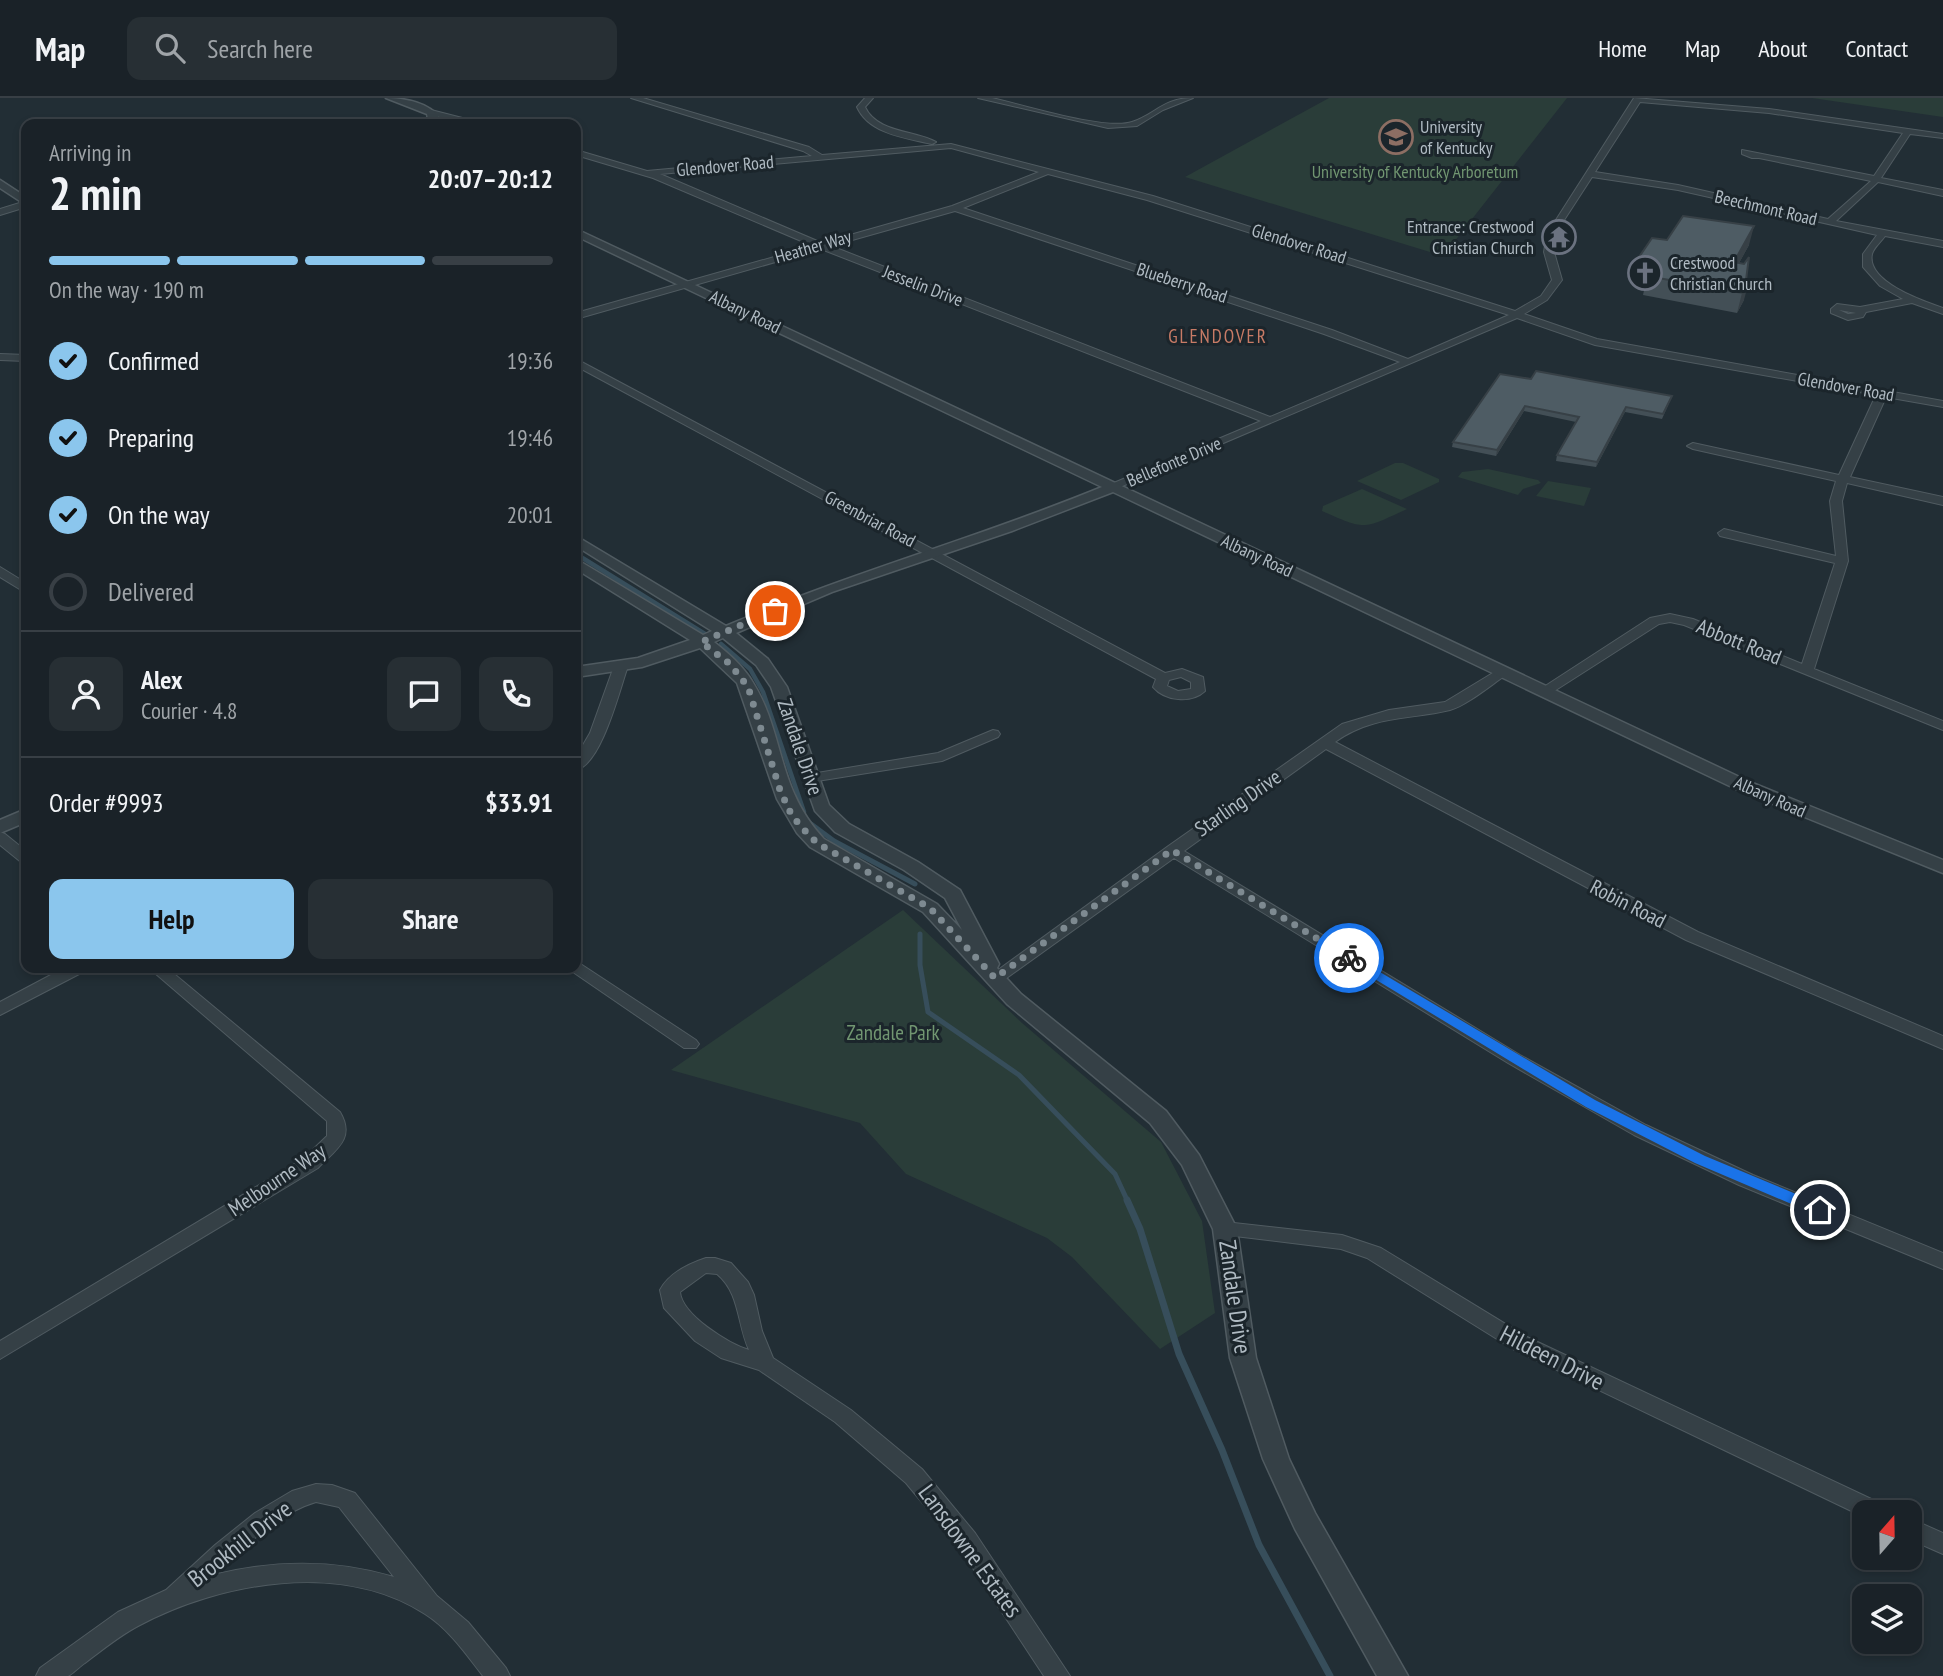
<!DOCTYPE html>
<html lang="en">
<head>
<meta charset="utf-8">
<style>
	:root { --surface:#1a2228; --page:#272f34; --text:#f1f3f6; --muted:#9fa4a8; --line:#383f45; --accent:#8bc6ed }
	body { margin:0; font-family:"PT Sans Narrow",sans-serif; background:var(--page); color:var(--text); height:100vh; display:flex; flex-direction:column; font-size:26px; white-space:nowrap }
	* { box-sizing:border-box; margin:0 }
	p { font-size:23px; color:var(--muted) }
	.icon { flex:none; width:38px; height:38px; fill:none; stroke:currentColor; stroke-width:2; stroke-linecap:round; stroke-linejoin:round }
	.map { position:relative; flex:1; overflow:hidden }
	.panel { position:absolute; left:21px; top:21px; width:560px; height:854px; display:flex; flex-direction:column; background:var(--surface); border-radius:14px; box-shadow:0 4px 10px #0003,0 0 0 2px var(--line) }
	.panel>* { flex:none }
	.needle { width:46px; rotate:20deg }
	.controls { position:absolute; left:1852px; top:1402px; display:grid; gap:14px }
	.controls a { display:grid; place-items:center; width:70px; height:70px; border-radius:14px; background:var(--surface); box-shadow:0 4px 10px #0003,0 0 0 2px var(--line); font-size:35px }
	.pin { position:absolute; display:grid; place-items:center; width:60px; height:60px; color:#fff; margin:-30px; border:4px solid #fff; border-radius:50%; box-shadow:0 2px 7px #0007 }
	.courier { position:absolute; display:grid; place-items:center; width:70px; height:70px; margin:-35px; border:5px solid #1a73e8; border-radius:50%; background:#fff; color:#222; box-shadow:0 2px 9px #0007 }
	.head em { font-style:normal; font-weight:600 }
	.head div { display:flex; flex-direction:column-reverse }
	.head { display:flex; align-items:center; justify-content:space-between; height:119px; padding:0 28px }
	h1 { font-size:46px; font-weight:600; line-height:52px }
	.bar { display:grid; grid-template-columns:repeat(4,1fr); gap:10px 7px; align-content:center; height:84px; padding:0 28px }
	.bar i { height:9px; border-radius:5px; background:var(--line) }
	.bar .selected { background:var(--accent) }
	.bar p { grid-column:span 4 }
	.line { display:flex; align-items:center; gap:18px; padding:0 28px; border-top:2px solid var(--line) }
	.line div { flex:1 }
	.round { display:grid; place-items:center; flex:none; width:74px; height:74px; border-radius:14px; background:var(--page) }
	ol { padding:0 28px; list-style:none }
	li { display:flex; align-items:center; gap:21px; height:77px }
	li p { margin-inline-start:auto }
	li .icon { padding:7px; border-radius:50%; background:var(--accent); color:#111; stroke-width:4 }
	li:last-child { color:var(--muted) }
	li i { width:38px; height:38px; border:4px solid var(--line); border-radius:50% }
	.primary-button { display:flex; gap:14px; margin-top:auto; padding:14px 28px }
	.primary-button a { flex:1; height:80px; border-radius:14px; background:var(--accent); color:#111; font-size:28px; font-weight:600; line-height:80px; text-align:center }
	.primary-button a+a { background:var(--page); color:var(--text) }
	header { display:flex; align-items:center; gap:42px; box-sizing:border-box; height:98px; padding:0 35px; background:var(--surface); border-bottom:2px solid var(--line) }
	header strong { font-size:33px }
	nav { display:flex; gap:38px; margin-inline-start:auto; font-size:24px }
	.search { width:490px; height:63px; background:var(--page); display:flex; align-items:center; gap:18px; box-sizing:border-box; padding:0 24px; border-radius:14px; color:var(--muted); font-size:26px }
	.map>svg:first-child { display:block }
</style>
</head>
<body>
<header>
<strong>Map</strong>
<div class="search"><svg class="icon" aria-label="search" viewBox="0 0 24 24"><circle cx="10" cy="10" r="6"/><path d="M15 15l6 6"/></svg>Search here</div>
<nav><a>Home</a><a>Map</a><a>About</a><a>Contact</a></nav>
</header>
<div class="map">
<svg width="1943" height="1578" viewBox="0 0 1943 1578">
	<rect width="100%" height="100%" fill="#222e35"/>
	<path fill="#2a3d39" d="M1329,0H1567L1443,158L1185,79Z
		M1812,0H1943V19Z
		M1395,365H1403L1439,381V384L1401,402L1357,383Z
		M1488,371L1538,382L1541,385L1523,391L1518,397L1458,379L1462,374Z
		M1548,383L1591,390L1584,408L1536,398Z
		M1362,391L1407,411C1363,431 1367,433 1322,413L1323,408Z
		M903,812L1022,925L1161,1044L1202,1123L1215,1215L1160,1251L1072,1159L1047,1140L906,1076L860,1025L671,972Z"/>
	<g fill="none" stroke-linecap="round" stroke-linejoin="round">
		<path stroke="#374e5b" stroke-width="4.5" d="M576,456L705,536
			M721,546L750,571L763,594L804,714"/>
		<path stroke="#374e5b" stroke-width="5" d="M811,726L834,743L915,786
			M920,836V867L928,914L1019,977L1115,1076L1128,1104"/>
		<path stroke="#374e5b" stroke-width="7" d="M1127,1102L1140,1131L1179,1256L1222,1352L1259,1447L1330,1578"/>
		<g stroke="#505b61" stroke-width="2">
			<path id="minor" d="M631,0H643L809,49L822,57L951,46L1153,98L1515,213L1541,198L1552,182L1544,154L1547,136L1634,0L1769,11L1943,36V40L1910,36L1881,80L1943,92V98L1878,84L1836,123L1943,143V149L1885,138C1881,144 1874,149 1872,156C1866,184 1923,203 1943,210V216L1912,205L1866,214L1863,219L1848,222L1831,215V211L1837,206L1860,209L1903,201L1880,188L1863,169V156L1877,137L1678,92L1592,79L1555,136L1554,154L1562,182L1547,202L1524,216L1597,241L1943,303V309L1886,299L1850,379L1943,399V407L1847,385L1842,403L1848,463L1814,571L1943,623V632L1684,527L1670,524L1659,526L1548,597L1543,598L1536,594L1650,520L1670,516L1693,521L1802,566L1835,465L1720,438L1718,435L1724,431L1836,458L1830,403L1836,383L1693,351L1687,348L1693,345L1839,377L1876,297L1595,247L1517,220L1113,392L1109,391V387L1261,323L821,151L576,221V215L813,148L653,80L576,57V52L647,73L812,58L803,53ZM1640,4L1769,15L1903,35L1874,78L1742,52V56L1752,60H1759L1871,83L1828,121L1678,87L1595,74ZM951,50L1039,74L952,108L822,145L660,76ZM1048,76L1147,102L1509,217L1408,261L1332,232L963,110ZM955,113L1324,236L1400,264L1270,319L831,148ZM1839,212L1856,215L1848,216Z
				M865,0H873L865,9C877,35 914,32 936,44L932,46C906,40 869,36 857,9Z
				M978,0H992C1023,7 1106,33 1132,24C1156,16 1163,0 1193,0L1163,12L1137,28L1108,30Z
				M431,12L478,24L479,26H467L428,16Z
				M26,103V109L0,117V111Z
				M0,256L26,257V263L0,262Z
				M576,261L1165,575L1182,571L1203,579L1205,593C1191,606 1165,603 1153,589L1156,581L576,268ZM1181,579L1191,584V591L1178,593L1167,588L1169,582Z
				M0,469L26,485V495L0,479Z
				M620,567L627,571C619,594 601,667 576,672V659L590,635L613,571Z
				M1501,570L1508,574L1506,577C1491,587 1466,608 1450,612C1408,622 1373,617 1335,644L1698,834L1943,938V951L1686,842L1326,651L1184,753L1520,957L1646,1027L1753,1077L1943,1155V1171L1739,1087L1634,1037L1508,965L1174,760L1001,884L995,885L987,880L1167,749L1342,626L1389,612L1445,604Z
				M993,632L998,633L1000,636L998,639L942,663L811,684L804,680L811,676L938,655Z
				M0,734L5,736L26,753V766L21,764L0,747Z
				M576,863L696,942L699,946L696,950H684L570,872L569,870H576Z
				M64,870H85L83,874L0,917V904Z
				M149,870H167L340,1014C356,1041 335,1052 318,1070L0,1261V1243L304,1060L327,1038V1023Z
				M1225,1124L1342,1137L1381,1150L1527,1239L1884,1407L1887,1414H1864V1419L1513,1251L1367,1160L1341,1151L1218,1136L1215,1131L1218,1126Z
				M706,1160H715L731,1165L748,1184L754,1197L762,1233L773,1260L851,1312L922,1371L975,1435L1070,1578H1044L959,1449L906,1385L835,1324L759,1272L721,1260L695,1243L664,1210L660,1192C669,1175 688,1166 706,1160ZM706,1175L717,1176C740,1195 737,1226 749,1252C729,1246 682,1217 680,1194Z
				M316,1386L332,1387L355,1395L437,1498L468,1524L506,1570L510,1578H483C466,1556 449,1531 425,1516C342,1462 220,1484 138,1528C119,1538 102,1552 85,1565C80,1568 74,1575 68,1578C60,1578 45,1578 36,1578L40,1570L118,1514L166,1492L215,1447L255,1415L292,1393ZM316,1404L339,1409L394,1479C334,1461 274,1462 213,1477C243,1451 276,1416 316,1404Z
				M1909,1420L1943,1435V1456L1909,1441Z"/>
		</g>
		<g stroke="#505b61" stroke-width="3">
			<path id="tertiary" d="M386,0C404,0 431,5 440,21L439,26H429L427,16Z
				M0,82L26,99V107L0,90Z
				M576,131L1750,684L1943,762V775L1738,692L1113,394L1012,433L832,494L736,535L768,561L787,589L829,707L849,726L918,764L960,792L999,866L997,870L1021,896L1166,1013L1199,1057L1237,1131L1256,1260L1289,1361L1315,1415L1408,1578H1377L1295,1431L1263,1361L1230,1260L1213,1131L1182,1067L1150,1025L1007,906L923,814L810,749L797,735L777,701L737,585L700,550L642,569L576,579V569L638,560L690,542L576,471V461L703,537L712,533L576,448V438L726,528C849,475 978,440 1102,389L576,138ZM723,540L756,567L771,589L815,713L835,734L904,772L945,800L962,832L937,806L824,741C776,690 785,635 752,583C743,568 728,555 714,544Z
				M26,711V724L0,735V722Z"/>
		</g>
		<use href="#minor" fill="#354046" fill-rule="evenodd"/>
		<use href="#tertiary" fill="#354046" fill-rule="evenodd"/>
	</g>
	<path fill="#434f56" d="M1667,142L1749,147L1739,165L1744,202L1737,215L1643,197L1646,183L1633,181L1637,162Z
		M1531,281L1670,303L1662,321L1625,314L1596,369L1556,363L1557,357L1576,324L1524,313L1496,358L1452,349L1453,344Z"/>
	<path fill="#374046" d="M1754,128L1749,147L1729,183L1734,164Z
		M1749,183L1744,202L1737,215L1742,195Z
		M1525,308L1524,313L1496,358L1497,352Z
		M1626,309L1625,314L1596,369L1597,364Z"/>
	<path fill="#4e5c64" stroke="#374046" stroke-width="2" d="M1683,118L1754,128L1734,164L1744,166L1749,159L1746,182L1749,183L1742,195L1647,178L1654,165L1637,162L1652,140L1667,142Z
		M1536,273L1672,298L1663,316L1626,309L1597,364L1557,357L1579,319L1525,308L1497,352L1453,344L1500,276L1531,281Z"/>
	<path fill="#1a73e8" d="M1345,858H1353L1595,1002L1705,1058L1825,1108L1827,1112L1820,1117L1815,1116L1695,1065L1586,1009L1345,863Z"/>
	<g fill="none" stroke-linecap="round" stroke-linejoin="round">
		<path stroke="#7e8a91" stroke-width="7" stroke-dasharray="0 12.6" d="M775,513L701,544L730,566L748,589L780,692L792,718L806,734L817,745L930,810L995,880L1172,752L1349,860"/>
	</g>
	<defs>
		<g id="university-ring" transform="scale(1.75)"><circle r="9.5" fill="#1b252b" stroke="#8d6e63" stroke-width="1.5"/><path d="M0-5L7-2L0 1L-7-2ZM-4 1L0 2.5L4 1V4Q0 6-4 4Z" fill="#8d6e63"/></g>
		<g id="temple-ring" transform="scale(1.75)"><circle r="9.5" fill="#1b252b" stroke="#6b7280" stroke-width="1.5"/><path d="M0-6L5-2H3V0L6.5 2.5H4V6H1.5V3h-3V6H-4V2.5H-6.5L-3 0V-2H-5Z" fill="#6b7280"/></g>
		<g id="church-ring" transform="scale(1.75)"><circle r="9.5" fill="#1b252b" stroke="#6b7280" stroke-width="1.5"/><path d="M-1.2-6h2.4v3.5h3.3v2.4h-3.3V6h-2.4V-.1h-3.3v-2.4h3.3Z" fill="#6b7280"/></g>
	</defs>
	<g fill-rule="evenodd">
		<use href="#university-ring" x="1396" y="39"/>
		<use href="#temple-ring" x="1559" y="139"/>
		<use href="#church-ring" x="1645" y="175"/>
	</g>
	<g text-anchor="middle" stroke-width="6" stroke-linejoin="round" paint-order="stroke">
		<g font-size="18" fill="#b0bbc3" stroke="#1b252b" text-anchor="start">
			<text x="1420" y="35">University<tspan x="1420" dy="21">of Kentucky</tspan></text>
			<text x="1534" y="135" text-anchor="end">Entrance: Crestwood<tspan x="1534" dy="21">Christian Church</tspan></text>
			<text x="1670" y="171">Crestwood<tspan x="1670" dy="21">Christian Church</tspan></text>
		</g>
		<g font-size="18" fill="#b0bbc3" stroke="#1b252b">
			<text transform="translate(725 68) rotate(-5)" y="6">Glendover Road</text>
			<text transform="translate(1766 110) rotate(13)" y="6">Beechmont Road</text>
			<text transform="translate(1299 146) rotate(17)" y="6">Glendover Road</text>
			<text transform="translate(813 149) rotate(-16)" y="6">Heather Way</text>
			<text transform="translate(1182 185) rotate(18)" y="6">Blueberry Road</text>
			<text transform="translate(923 188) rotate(21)" y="6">Jesselin Drive</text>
			<text transform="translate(745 214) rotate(26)" y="6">Albany Road</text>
			<text transform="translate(1846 289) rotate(10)" y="6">Glendover Road</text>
			<text transform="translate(1174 364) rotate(-23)" y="6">Bellefonte Drive</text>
			<text transform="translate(870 421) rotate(28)" y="6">Greenbriar Road</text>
			<text transform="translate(1257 458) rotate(25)" y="6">Albany Road</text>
			<text transform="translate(1770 699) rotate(24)" y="6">Albany Road</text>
		</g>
		<g font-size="18" fill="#719671" stroke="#1b252b">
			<text x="1415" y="80">University of Kentucky Arboretum</text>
		</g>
		<g font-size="19" letter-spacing="2" fill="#c87b66" stroke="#1b252b">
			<text x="1218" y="245">GLENDOVER</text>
		</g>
		<g font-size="21" fill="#b0bbc3" stroke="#1b252b">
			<text transform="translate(1739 544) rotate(22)" y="7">Abbott Road</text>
			<text transform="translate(800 649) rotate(71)" y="7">Zandale Drive</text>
			<text transform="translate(1238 705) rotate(-35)" y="7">Starling Drive</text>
			<text transform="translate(1628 806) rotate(27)" y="7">Robin Road</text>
			<text transform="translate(277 1082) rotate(-34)" y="7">Melbourne Way</text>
		</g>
		<g font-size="21" fill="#719671" stroke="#1b252b">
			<text x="893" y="942">Zandale Park</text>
		</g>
		<g font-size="24" fill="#b0bbc3" stroke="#1b252b">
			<text transform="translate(1235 1199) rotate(82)" y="8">Zandale Drive</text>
			<text transform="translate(1552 1260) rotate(27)" y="8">Hildeen Drive</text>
			<text transform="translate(240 1446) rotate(-38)" y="8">Brookhill Drive</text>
			<text transform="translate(970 1453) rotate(54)" y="8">Lansdowne Estates</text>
		</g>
	</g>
</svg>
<div class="controls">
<a><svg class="needle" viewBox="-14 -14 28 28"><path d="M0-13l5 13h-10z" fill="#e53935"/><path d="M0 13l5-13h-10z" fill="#9fa4a8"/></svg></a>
<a><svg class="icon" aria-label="layers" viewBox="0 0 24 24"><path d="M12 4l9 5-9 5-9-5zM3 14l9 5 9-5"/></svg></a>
</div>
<div class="pin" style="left:775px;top:513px;background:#ea580c"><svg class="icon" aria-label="bag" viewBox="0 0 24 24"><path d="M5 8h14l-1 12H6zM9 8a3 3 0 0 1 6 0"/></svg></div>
<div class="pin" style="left:1820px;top:1112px;background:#1f2937"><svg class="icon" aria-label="home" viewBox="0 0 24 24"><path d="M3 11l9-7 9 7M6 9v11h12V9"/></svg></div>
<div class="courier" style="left:1349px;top:860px"><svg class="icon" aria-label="bike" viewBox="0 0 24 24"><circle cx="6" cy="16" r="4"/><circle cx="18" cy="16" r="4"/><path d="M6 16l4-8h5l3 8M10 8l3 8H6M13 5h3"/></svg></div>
<section class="panel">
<div class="head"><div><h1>2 min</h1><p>Arriving in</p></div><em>20:07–20:12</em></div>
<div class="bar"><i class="selected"></i><i class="selected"></i><i class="selected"></i><i></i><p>On the way · 190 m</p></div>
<ol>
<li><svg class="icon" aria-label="check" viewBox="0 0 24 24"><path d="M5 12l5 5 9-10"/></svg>Confirmed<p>19:36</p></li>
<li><svg class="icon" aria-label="check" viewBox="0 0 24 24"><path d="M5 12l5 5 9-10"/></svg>Preparing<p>19:46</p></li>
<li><svg class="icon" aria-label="check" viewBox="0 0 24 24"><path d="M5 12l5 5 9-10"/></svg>On the way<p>20:01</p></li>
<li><i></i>Delivered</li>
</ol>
<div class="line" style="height:126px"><a class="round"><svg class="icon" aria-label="person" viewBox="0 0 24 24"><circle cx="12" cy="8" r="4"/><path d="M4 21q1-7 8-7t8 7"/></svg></a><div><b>Alex</b><p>Courier · 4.8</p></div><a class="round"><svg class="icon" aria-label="chat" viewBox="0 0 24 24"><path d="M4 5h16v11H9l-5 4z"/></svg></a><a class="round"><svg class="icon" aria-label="phone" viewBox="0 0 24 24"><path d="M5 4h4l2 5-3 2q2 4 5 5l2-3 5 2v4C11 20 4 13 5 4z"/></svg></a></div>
<div class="line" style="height:91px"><div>Order #9993</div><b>$33.91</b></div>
<div class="primary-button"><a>Help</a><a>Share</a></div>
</section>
</div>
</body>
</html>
